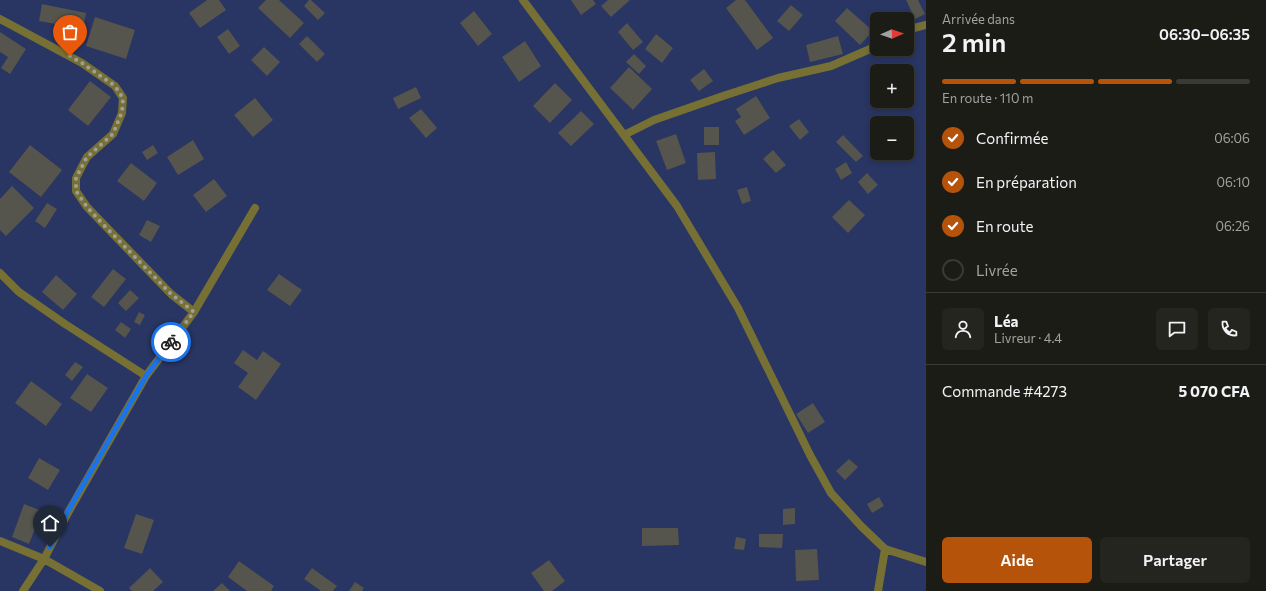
<!DOCTYPE html>
<html lang="fr">
<head>
<meta charset="utf-8">
<style>
	:root { --surface:#1c1c16; --page:#25251f; --text:#f1f3f6; --muted:#a0a1a1; --line:#3a3a35; --accent:#b45309 }
	body { margin:0; font-family:Commissioner,sans-serif; background:var(--page); color:var(--text); height:100vh; display:flex; flex-direction:column; font-size:15px; white-space:nowrap }
	* { box-sizing:border-box; margin:0 }
	p { font-size:13px; color:var(--muted) }
	.icon { flex:none; width:22px; height:22px; fill:none; stroke:currentColor; stroke-width:2; stroke-linecap:round; stroke-linejoin:round }
	.map { position:relative; flex:1; overflow:hidden }
	.panel { display:flex; flex-direction:column; background:var(--surface); width:340px }
	.panel>* { flex:none }
	.needle { width:26px; rotate:88deg }
	.tools { position:absolute; left:870px; top:12px; display:grid; gap:8px }
	.tools a { display:grid; place-items:center; width:44px; height:44px; border-radius:6px; background:var(--surface); box-shadow:0 2px 6px #0003,0 0 0 1px var(--line); font-size:20px }
	.pin { position:absolute; display:grid; place-items:center; width:34px; height:34px; color:#fff; margin:-41px -17px; border-radius:50% 50% 50% 0; rotate:-45deg; box-shadow:0 0 4px #0007 }
	.pin .icon { rotate:45deg }
	.courier { position:absolute; display:grid; place-items:center; width:40px; height:40px; margin:-20px; border:3px solid #1a73e8; border-radius:50%; background:#fff; color:#222; box-shadow:0 1px 5px #0007 }
	.overview em { font-style:normal; font-weight:600 }
	.overview div { display:flex; flex-direction:column-reverse }
	.overview { display:flex; align-items:center; justify-content:space-between; height:68px; padding:0 16px }
	h1 { font-size:26px; font-weight:600; line-height:30px }
	.bar { display:grid; grid-template-columns:repeat(4,1fr); gap:6px 4px; align-content:center; height:48px; padding:0 16px }
	.bar i { height:5px; border-radius:3px; background:var(--line) }
	.bar .selected { background:var(--accent) }
	.bar p { grid-column:span 4 }
	.line { display:flex; align-items:center; gap:10px; padding:0 16px; border-top:1px solid var(--line) }
	.line div { flex:1 }
	.round { display:grid; place-items:center; flex:none; width:42px; height:42px; border-radius:6px; background:var(--page) }
	ol { padding:0 16px; list-style:none }
	li { display:flex; align-items:center; gap:12px; height:44px }
	li p { margin-inline-start:auto }
	li .icon { padding:4px; border-radius:50%; background:var(--accent); color:#fff; stroke-width:4 }
	li:last-child { color:var(--muted) }
	li i { width:22px; height:22px; border:2px solid var(--line); border-radius:50% }
	.action { display:flex; gap:8px; margin-top:auto; padding:8px 16px }
	.action a { flex:1; height:46px; border-radius:6px; background:var(--accent); color:#fff; font-size:16px; font-weight:600; line-height:46px; text-align:center }
	.action a+a { background:var(--page); color:var(--text) }
	main { display:flex; flex:1; min-height:0 }
	.map>svg:first-child { display:block }
</style>
</head>
<body>
<main>
<div class="map">
<svg width="926" height="591" viewBox="0 0 926 591">
	<rect width="100%" height="100%" fill="#26251e"/>
	<path fill="#293562" fill-rule="evenodd" d="M0,0H926V591H0ZM877,19H907V49H877ZM877,71H907V101H877ZM877,123H907V153H877Z"/>
	<path fill="#55544d" d="M207,0H219L226,10L200,28L189,13Z
		M266,0H279L304,23L290,38L258,8Z
		M309,0H311L325,13L318,20L304,6Z
		M571,0H593L596,4L581,15Z
		M608,0H630L611,17L601,6Z
		M736,0H745L773,38L757,50L726,8Z
		M906,0H918L925,14L915,19Z
		M42,4L86,13L83,29L39,21Z
		M791,5L803,15L789,31L777,21Z
		M847,8L873,31L860,45L835,21Z
		M474,11L492,34L478,46L460,23Z
		M95,17L135,30L126,59L86,46Z
		M627,23L643,42L633,50L618,32Z
		M228,29L240,46L229,54L217,37Z
		M0,32L26,49L10,74L1,68L8,57L0,52Z
		M656,34L673,48L662,63L645,49Z
		M307,36L325,54L317,62L299,44Z
		M838,36L843,54L810,62L806,45Z
		M525,41L541,66L519,82L502,57Z
		M264,47L280,62L267,76L251,60Z
		M634,54L646,66L639,74L626,62Z
		M629,67L652,89L633,110L610,88Z
		M704,69L713,81L699,91L690,80Z
		M90,81L111,97L88,126L68,110Z
		M555,83L572,100L550,123L533,106Z
		M416,87L421,98L398,109L393,98Z
		M756,96L770,118L744,135L735,121L741,117L736,109Z
		M255,98L273,120L253,137L234,115Z
		M421,109L437,128L426,138L409,118Z
		M581,111L594,124L571,146L558,133Z
		M799,119L809,132L800,140L789,126Z
		M704,127H719V145H704Z
		M676,134L686,163L667,170L656,141Z
		M843,135L863,156L856,162L836,142Z
		M193,140L204,159L178,175L167,157Z
		M30,145L62,170L41,197L9,172Z
		M153,145L158,153L147,160L142,152Z
		M773,150L786,165L776,173L763,159Z
		M715,152L716,179L698,180L697,153Z
		M846,162L852,173L841,180L835,169Z
		M131,163L157,183L144,201L117,181Z
		M867,173L878,185L868,194L858,182Z
		M214,179L227,196L206,212L193,195Z
		M12,186L34,208L6,236L0,230V199Z
		M747,187L751,201L742,204L737,190Z
		M849,200L865,215L848,233L832,217Z
		M47,203L57,209L45,228L35,221Z
		M147,220L160,226L151,242L139,235Z
		M113,269L126,279L104,307L91,297Z
		M279,274L302,290L290,306L267,290Z
		M56,275L77,294L63,310L42,292Z
		M130,290L139,298L126,311L118,303Z
		M139,312L145,315L140,325L134,322Z
		M121,322L131,329L125,338L115,330Z
		M243,350L257,360L263,351L281,364L256,400L238,387L248,373L234,363Z
		M75,362L83,367L72,381L65,375Z
		M87,374L108,388L91,412L70,398Z
		M31,381L62,404L46,426L15,403Z
		M813,403L825,422L808,433L796,414Z
		M39,458L60,470L48,490L28,478Z
		M849,459L858,467L845,480L836,471Z
		M879,497L884,506L872,513L867,504Z
		M24,504L42,511L29,544L12,537Z
		M795,508V524L783,525V509Z
		M136,514L154,520L142,554L124,548Z
		M642,528H678L679,545L642,546Z
		M759,534H783L782,548L759,547Z
		M736,537L746,539L744,550L734,549Z
		M817,549L819,580L796,581L795,550Z
		M549,560L565,581L552,591H544L531,573Z
		M239,561L274,586L271,591H247L228,577Z
		M150,568L163,582L153,591H132L129,588Z
		M312,568L337,586L333,591H321L304,579Z
		M355,582L364,588L362,591H349Z
		M222,583L230,591H213Z"/>
	<g fill="none" stroke-linecap="round" stroke-linejoin="round">
		<path stroke="#777035" stroke-width="8" d="M523,0L677,206L738,308L810,455L831,493L861,526L885,549L926,562
			M0,19L82,63L115,86L123,98L122,113L113,134L87,157L76,178V191L87,207L171,294L194,312
			M907,31L914,28L926,25
			M624,135L654,120L720,97L778,78L831,66L877,46
			M0,273L19,292L65,324L146,376
			M0,541L44,559L100,591
			M23,591L44,559L69,511L146,376L194,312L255,208
			M878,591L885,549"/>
	</g>
	<g fill="none" stroke-linecap="round" stroke-linejoin="round">
		<path stroke="#9f9f99" stroke-width="4" stroke-dasharray="0 7.2" d="M70,56L82,63L115,86L123,98L122,112L113,134L87,157L76,178V191L87,207L97,218L171,294L194,312L171,342"/>
		<path stroke="#1a73e8" stroke-width="5" d="M50,547L68,511L146,376L171,342"/>
	</g>
</svg>
<div class="tools">
<a><svg class="needle" viewBox="-14 -14 28 28"><path d="M0-13l5 13h-10z" fill="#e53935"/><path d="M0 13l5-13h-10z" fill="#a0a1a1"/></svg></a>
<a>+</a>
<a>−</a>
</div>
<div class="pin" style="left:70px;top:56px;background:#ea580c"><svg class="icon" aria-label="bag" viewBox="0 0 24 24"><path d="M5 8h14l-1 12H6zM9 8a3 3 0 0 1 6 0"/></svg></div>
<div class="pin" style="left:50px;top:547px;background:#1f2937"><svg class="icon" aria-label="home" viewBox="0 0 24 24"><path d="M3 11l9-7 9 7M6 9v11h12V9"/></svg></div>
<div class="courier" style="left:171px;top:342px"><svg class="icon" aria-label="bike" viewBox="0 0 24 24"><circle cx="6" cy="16" r="4"/><circle cx="18" cy="16" r="4"/><path d="M6 16l4-8h5l3 8M10 8l3 8H6M13 5h3"/></svg></div>
</div>
<section class="panel">
<div class="overview"><div><h1>2 min</h1><p>Arrivée dans</p></div><em>06:30–06:35</em></div>
<div class="bar"><i class="selected"></i><i class="selected"></i><i class="selected"></i><i></i><p>En route · 110 m</p></div>
<ol>
<li><svg class="icon" aria-label="check" viewBox="0 0 24 24"><path d="M5 12l5 5 9-10"/></svg>Confirmée<p>06:06</p></li>
<li><svg class="icon" aria-label="check" viewBox="0 0 24 24"><path d="M5 12l5 5 9-10"/></svg>En préparation<p>06:10</p></li>
<li><svg class="icon" aria-label="check" viewBox="0 0 24 24"><path d="M5 12l5 5 9-10"/></svg>En route<p>06:26</p></li>
<li><i></i>Livrée</li>
</ol>
<div class="line" style="height:72px"><a class="round"><svg class="icon" aria-label="person" viewBox="0 0 24 24"><circle cx="12" cy="8" r="4"/><path d="M4 21q1-7 8-7t8 7"/></svg></a><div><b>Léa</b><p>Livreur · 4.4</p></div><a class="round"><svg class="icon" aria-label="chat" viewBox="0 0 24 24"><path d="M4 5h16v11H9l-5 4z"/></svg></a><a class="round"><svg class="icon" aria-label="phone" viewBox="0 0 24 24"><path d="M5 4h4l2 5-3 2q2 4 5 5l2-3 5 2v4C11 20 4 13 5 4z"/></svg></a></div>
<div class="line" style="height:52px"><div>Commande #4273</div><b>5 070 CFA</b></div>
<div class="action"><a>Aide</a><a>Partager</a></div>
</section>
</main>
</body>
</html>
